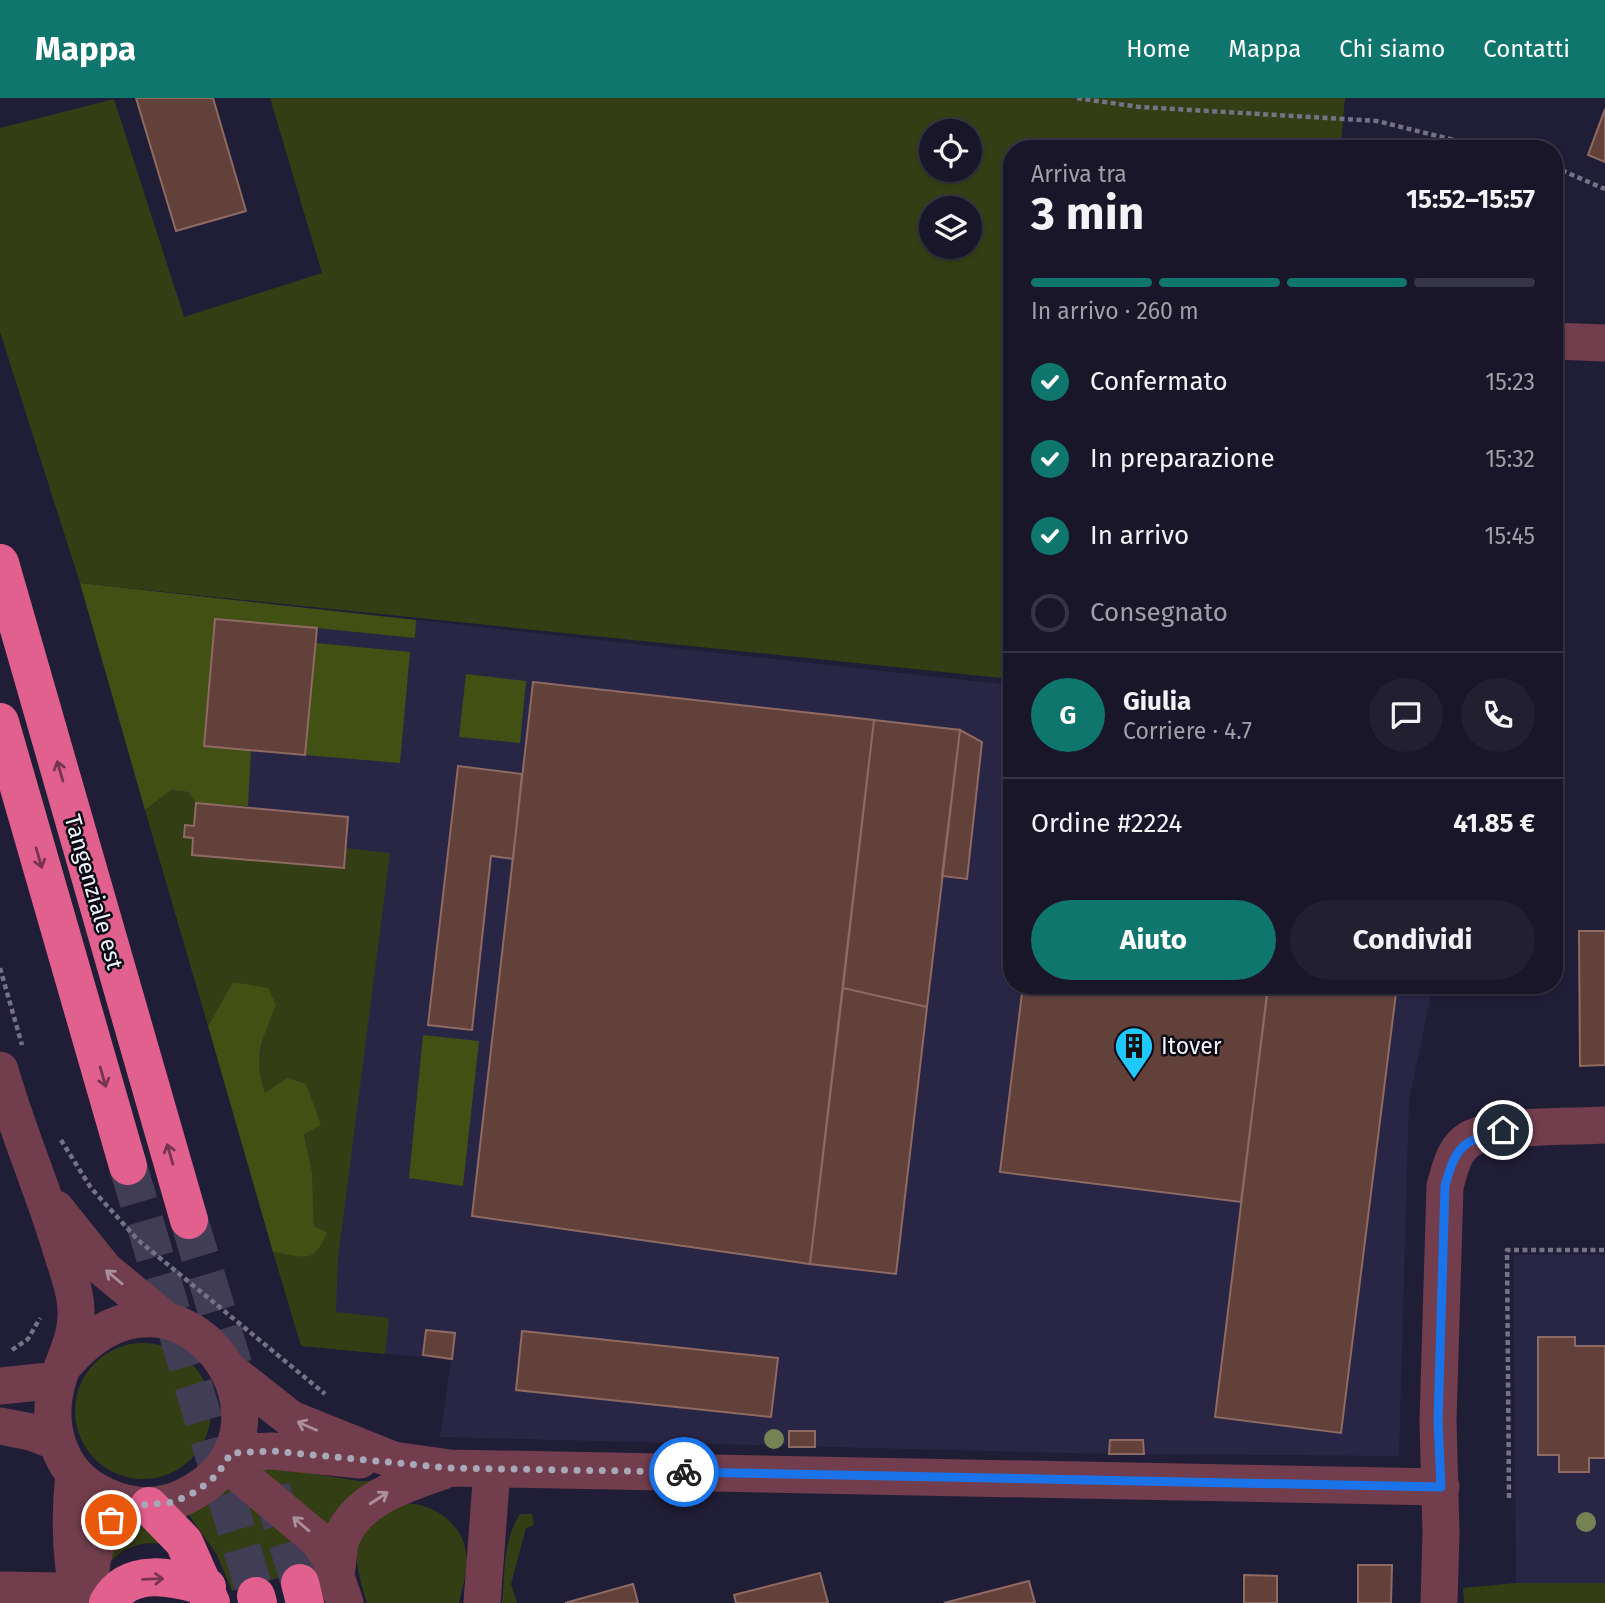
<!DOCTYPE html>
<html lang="it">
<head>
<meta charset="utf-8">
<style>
	:root { --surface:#181628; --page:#211f30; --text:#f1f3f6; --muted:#9f9fa8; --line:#363545; --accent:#0f766e }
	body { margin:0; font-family:"Fira Sans",sans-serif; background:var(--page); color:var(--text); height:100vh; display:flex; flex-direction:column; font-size:26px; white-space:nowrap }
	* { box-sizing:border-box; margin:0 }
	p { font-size:23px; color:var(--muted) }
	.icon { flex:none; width:38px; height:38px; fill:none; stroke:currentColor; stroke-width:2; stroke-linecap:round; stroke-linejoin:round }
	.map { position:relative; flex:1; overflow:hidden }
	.drawer { position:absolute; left:1003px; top:42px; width:560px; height:854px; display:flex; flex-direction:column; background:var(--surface); border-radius:28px; box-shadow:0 2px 5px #0004,0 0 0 2px var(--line) }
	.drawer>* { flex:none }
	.buttons { position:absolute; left:919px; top:21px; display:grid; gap:14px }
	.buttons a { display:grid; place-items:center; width:63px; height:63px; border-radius:50%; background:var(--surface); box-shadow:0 2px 5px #0004,0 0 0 2px var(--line); font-size:35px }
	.pin { position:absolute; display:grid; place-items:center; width:60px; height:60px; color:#fff; margin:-30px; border:4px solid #fff; border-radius:50%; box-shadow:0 2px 7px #0007 }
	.courier { position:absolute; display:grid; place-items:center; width:70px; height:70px; margin:-35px; border:5px solid #1a73e8; border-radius:50%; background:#fff; color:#222; box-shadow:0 2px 9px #0007 }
	.overview em { font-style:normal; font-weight:700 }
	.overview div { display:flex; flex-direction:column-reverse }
	.overview { display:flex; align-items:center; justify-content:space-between; height:119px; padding:0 28px }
	h1 { font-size:46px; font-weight:700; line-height:52px }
	.bar { display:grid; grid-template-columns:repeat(4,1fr); gap:10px 7px; align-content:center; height:84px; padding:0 28px }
	.bar i { height:9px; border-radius:5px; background:var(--line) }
	.bar .current { background:var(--accent) }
	.bar p { grid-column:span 4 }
	.line { display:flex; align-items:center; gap:18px; padding:0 28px; border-top:2px solid var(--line) }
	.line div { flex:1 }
	.round { display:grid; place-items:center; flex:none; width:74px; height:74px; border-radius:37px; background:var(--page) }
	ol { padding:0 28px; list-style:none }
	li { display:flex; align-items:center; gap:21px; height:77px }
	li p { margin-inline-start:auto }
	li .icon { padding:7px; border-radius:50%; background:var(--accent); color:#fff; stroke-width:4 }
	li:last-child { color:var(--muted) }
	li i { width:38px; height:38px; border:4px solid var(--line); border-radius:50% }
	.button { display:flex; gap:14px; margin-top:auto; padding:14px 28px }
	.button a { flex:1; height:80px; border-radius:42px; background:var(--accent); color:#fff; font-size:28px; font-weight:700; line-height:80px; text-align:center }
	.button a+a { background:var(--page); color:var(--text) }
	header { display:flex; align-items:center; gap:42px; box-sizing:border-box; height:98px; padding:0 35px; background:var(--accent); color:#fff }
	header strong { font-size:33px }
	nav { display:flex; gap:38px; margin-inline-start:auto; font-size:24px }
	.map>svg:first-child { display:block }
</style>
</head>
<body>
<header>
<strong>Mappa</strong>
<nav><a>Home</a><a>Mappa</a><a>Chi siamo</a><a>Contatti</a></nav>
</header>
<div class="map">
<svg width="1605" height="1505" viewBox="0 0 1605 1505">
	<rect width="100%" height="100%" fill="#201d36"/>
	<path fill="#292545" d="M80,485L1011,587L1012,887H1433L1409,1003L1399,1358L1109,1356L440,1339L451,1262L301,1248Z
		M1513,1157H1605V1485H1516Z"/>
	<path fill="#343e14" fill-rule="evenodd" d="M270,0H1345L1341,46L1357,51H1012L1011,581L80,485L0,234V30L114,1L184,219L322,175ZM931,33H970V72H931ZM931,110H970V149H931Z
		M171,692L188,694L196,705L194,728H185L184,739L193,740L192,757L343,770L345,750L390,755L338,1160L336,1214L389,1220L385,1256L301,1248L273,1154C304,1157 314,1167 326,1134L314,1128L312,1074L304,1035L321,1027L287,980L265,996L257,975L264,936L233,884L208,928L145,712Z
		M75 1313a68 68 0 1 1 136 0a68 68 0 1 1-136 0Z
		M257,1367L359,1383H371L331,1431Z
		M229,1386L277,1427L319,1468L232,1493L217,1457L189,1417L220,1398Z
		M404,1405C438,1406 468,1429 467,1467C466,1479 461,1493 459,1505H367C360,1480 346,1444 369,1422C378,1414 394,1410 404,1405Z
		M520,1416H532L534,1427L526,1430L511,1486L517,1505H502C505,1474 503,1442 520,1416Z
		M135,1429H143L166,1447C143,1442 126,1448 110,1464V1447Z
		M1516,1485H1605V1505H1464L1463,1490Z"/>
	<path fill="#425013" d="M80,485L416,522L415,540L317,530L205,648L251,652L248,708L196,705L188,694L171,692L145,712Z
		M316,545L410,554L400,665L305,657Z
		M466,576L526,583L520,645L459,639Z
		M233,884L268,890L276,907C263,940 252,960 265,995L287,980L306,986L321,1027L304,1036L312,1074L314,1128L327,1134C314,1168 305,1158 273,1154L208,928Z
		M423,937L479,943L463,1088L409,1080Z"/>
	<path fill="#62413b" stroke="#8e6a63" stroke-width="2" d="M136,0H213L246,113L176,133Z
		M1605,11V64L1588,57Z
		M215,521L317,530L305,657L204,648Z
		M533,584L874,622L810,1166L472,1118Z
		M874,622L960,632L927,909L843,890Z
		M960,632L982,644L967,781L942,778Z
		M458,668L522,676L513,761L491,758L472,932L428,927Z
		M196,705L348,719L344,770L192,757L193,740L184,739L185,727L194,728Z
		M1579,833H1605V967L1580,968Z
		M1023,887H1245L1268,890L1241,1104L1000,1074Z
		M1268,887H1397L1341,1335L1215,1319Z
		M843,890L927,909L896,1176L810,1166Z
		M426,1232L455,1235L452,1261L423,1257Z
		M522,1233L778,1260L771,1319L516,1292Z
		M1538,1239H1575V1248H1605V1360H1589V1374H1559V1357H1538Z
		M789,1333H815V1349H789Z
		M1110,1342H1143L1144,1356H1109Z
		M1358,1467H1392L1391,1505H1358Z
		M820,1475L828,1505H736L734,1497Z
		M1244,1477L1277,1478V1505H1244Z
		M1029,1483L1035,1505H944Z
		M633,1486L638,1505H565Z"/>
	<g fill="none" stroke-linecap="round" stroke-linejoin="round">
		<path stroke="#403d54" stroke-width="38" stroke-dasharray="38 19" stroke-linecap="butt" d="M128,1068L256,1498
			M189,1122L240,1289
			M271,1390L300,1485"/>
		<path stroke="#747285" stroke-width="4.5" stroke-dasharray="5 3.5" stroke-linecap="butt" d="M1077,0L1139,9L1377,23L1490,51
			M1554,69L1605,91
			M0,870L22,947
			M61,1042L91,1090L138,1142L325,1296
			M12,1252L28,1241L40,1220
			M1509,1400L1507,1152H1605"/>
		<path stroke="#723e4e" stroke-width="37" d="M1554,243L1605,245
			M0,972C17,1032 42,1089 60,1148C66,1169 76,1192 76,1214C77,1241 64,1260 57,1285C46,1324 57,1370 94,1392C122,1409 155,1413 184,1399C319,1335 181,1132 66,1265
			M56,1111L105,1172L167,1223
			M230,1273L291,1321L393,1362L450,1370L1441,1389
			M0,1288L58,1282
			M0,1328L31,1334L57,1344
			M231,1355L272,1353L360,1362
			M226,1365L317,1441L329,1458L345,1505
			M74,1375C69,1420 70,1461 80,1505
			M336,1477C338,1467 338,1455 340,1445C353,1401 406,1386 443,1373
			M0,1492L61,1493L76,1489
			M92,1497C87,1455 98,1430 133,1408
			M482,1505L492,1371
			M1439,1505L1441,1435L1438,1323L1445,1088C1450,1072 1453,1051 1470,1041C1497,1026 1572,1029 1605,1027"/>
		<path stroke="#e1608d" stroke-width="38" d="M0,465L189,1122
			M0,624L128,1068
			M149,1408L184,1444L211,1505
			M300,1485L305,1505
			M256,1498L258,1505
			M108,1505C128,1468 174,1479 207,1489"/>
	</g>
	<g fill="#758354">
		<circle cx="774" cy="1341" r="10"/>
		<circle cx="1586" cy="1424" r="10"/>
	</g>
	<defs><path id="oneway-shaft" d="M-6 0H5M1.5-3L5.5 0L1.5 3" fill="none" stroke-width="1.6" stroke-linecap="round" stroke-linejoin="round" transform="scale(1.75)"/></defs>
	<g stroke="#763450">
		<use href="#oneway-shaft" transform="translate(60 673) rotate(-106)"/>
		<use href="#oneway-shaft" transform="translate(39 760) rotate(74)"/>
		<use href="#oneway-shaft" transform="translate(103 979) rotate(74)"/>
		<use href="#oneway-shaft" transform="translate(170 1056) rotate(-106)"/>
		<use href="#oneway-shaft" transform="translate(153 1481) rotate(-2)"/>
	</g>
	<g stroke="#ac8f9d">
		<use href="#oneway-shaft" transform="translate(114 1179) rotate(-140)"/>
		<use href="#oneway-shaft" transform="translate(307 1328) rotate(-156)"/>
		<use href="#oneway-shaft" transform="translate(379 1400) rotate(-33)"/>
		<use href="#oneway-shaft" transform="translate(301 1426) rotate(-139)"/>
	</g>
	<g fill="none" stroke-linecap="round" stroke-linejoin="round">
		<path stroke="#a9a8b7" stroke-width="7" stroke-dasharray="0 12.6" d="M111,1422L133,1408L174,1404L197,1393L217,1377L231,1355L272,1353L450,1370L684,1374"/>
		<path stroke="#1a73e8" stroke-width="9" d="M684,1374L1441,1389L1438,1323L1445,1088C1456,1047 1463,1043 1503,1032"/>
	</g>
	<defs>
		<g id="building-pin" transform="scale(2.0125)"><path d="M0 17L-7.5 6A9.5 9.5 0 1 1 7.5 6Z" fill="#20c9fd" stroke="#0a0914"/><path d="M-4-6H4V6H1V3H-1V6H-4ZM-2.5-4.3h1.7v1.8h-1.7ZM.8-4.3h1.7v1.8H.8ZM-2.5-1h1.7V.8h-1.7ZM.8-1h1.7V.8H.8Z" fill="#111"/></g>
	</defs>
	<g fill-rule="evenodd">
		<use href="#building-pin" x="1134" y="948"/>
	</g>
	<g text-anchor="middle" stroke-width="5" stroke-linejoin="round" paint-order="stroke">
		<g font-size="23" fill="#f3f3fd" stroke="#0a0914">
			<text transform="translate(94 794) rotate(74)" y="8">Tangenziale est</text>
		</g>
		<g font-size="23" fill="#f3f3fd" stroke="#0a0914" text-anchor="start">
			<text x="1161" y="956">Itover</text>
		</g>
	</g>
</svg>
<div class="buttons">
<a><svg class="icon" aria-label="locate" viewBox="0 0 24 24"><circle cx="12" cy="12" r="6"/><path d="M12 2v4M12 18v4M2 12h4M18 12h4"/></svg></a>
<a><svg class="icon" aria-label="layers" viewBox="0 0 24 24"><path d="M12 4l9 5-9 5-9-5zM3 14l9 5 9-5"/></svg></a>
</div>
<div class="pin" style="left:111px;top:1422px;background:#ea580c"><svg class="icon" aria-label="bag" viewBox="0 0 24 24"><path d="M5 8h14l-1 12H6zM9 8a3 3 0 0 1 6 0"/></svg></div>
<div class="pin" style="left:1503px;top:1032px;background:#1f2937"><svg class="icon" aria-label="home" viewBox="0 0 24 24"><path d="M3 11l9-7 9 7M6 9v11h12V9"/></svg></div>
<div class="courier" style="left:684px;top:1374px"><svg class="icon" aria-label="bike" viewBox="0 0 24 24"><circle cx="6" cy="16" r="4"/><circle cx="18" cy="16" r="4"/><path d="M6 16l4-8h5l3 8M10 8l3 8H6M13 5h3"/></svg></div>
<section class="drawer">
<div class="overview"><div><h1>3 min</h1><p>Arriva tra</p></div><em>15:52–15:57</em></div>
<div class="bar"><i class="current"></i><i class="current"></i><i class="current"></i><i></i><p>In arrivo · 260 m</p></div>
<ol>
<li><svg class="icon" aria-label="check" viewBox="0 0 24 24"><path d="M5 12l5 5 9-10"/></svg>Confermato<p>15:23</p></li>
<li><svg class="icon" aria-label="check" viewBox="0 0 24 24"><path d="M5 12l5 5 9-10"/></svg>In preparazione<p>15:32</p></li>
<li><svg class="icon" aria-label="check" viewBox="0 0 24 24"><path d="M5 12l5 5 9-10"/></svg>In arrivo<p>15:45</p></li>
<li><i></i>Consegnato</li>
</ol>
<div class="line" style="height:126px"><b class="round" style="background:var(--accent);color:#fff">G</b><div><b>Giulia</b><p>Corriere · 4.7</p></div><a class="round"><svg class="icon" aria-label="chat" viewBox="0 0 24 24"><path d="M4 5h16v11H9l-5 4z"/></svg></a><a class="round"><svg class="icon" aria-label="phone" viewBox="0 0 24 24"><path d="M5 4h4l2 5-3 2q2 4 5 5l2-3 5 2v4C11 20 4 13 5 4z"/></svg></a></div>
<div class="line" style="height:91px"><div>Ordine #2224</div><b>41.85 €</b></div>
<div class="button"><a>Aiuto</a><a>Condividi</a></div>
</section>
</div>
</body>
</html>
